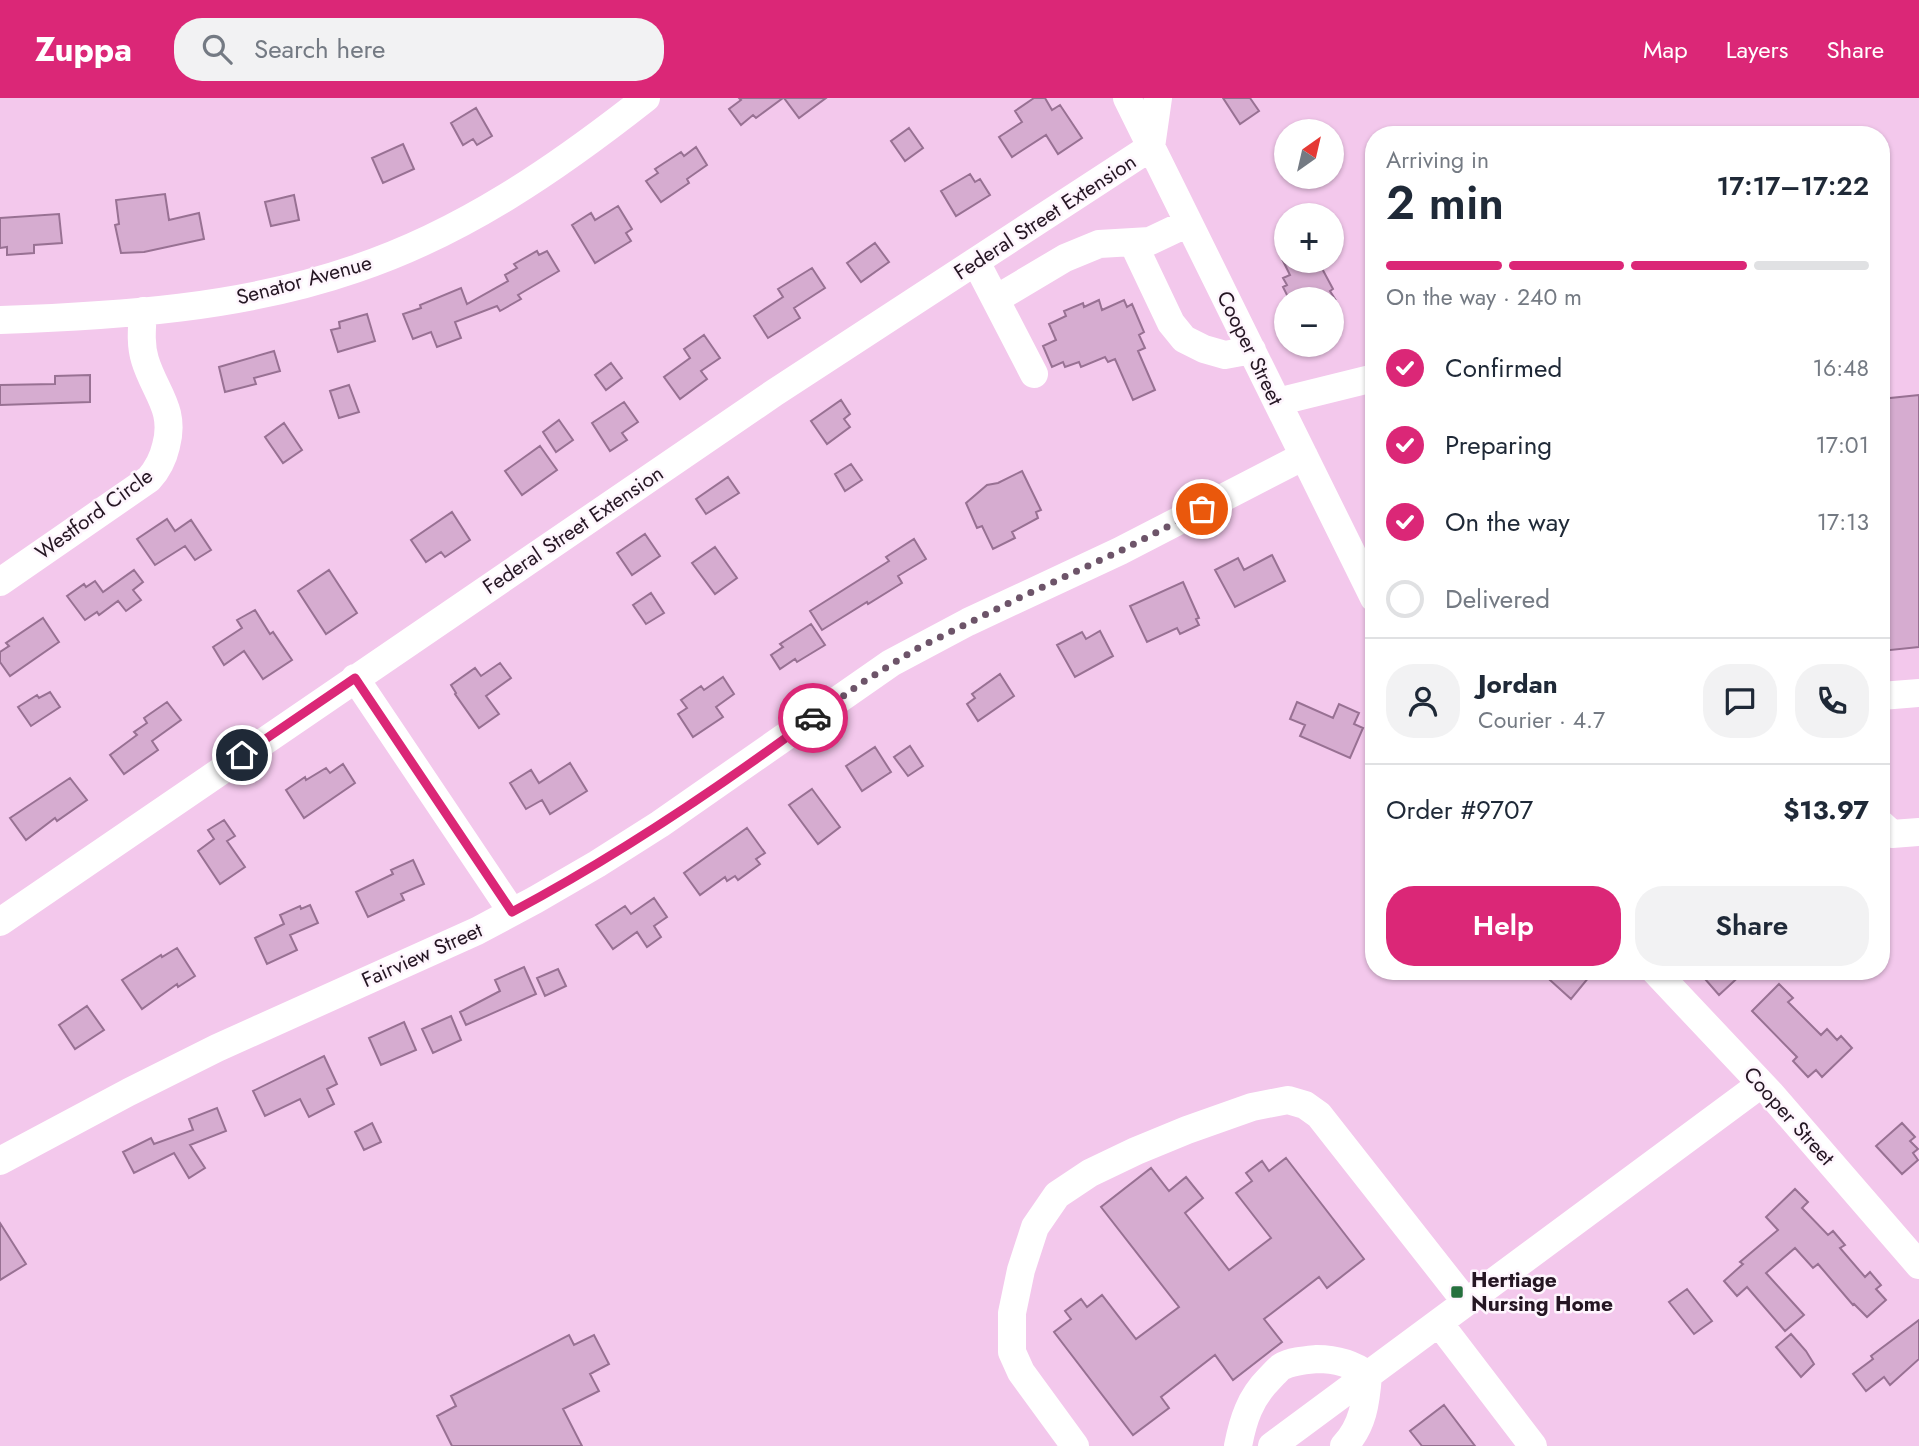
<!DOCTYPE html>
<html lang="en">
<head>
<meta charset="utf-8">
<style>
	:root { --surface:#fff; --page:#f2f2f3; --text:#1f2937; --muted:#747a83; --line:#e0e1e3; --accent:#db2777 }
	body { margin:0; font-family:Jost,sans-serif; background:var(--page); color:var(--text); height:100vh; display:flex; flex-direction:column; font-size:26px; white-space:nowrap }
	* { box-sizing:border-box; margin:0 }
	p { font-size:23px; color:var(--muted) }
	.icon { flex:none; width:38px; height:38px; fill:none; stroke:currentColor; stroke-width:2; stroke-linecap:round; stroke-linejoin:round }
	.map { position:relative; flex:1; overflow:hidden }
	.panel { position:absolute; left:1365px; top:28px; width:525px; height:854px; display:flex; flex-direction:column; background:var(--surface); border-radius:28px; box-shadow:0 2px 5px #0004 }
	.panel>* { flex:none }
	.needle { width:46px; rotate:34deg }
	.tools { position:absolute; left:1274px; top:21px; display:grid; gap:14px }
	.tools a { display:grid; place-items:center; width:70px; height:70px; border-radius:50%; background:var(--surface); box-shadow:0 2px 5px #0004; font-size:35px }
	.pin { position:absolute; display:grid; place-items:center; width:60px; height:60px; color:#fff; margin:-30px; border:4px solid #fff; border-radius:50%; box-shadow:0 2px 7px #0007 }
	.courier { position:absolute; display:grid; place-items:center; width:70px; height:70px; margin:-35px; border:5px solid #db2777; border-radius:50%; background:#fff; color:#222; box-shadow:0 2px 9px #0007 }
	.head em { font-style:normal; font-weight:600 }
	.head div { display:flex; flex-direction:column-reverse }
	.head { display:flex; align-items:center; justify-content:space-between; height:119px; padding:0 21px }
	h1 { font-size:46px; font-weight:600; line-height:52px }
	.bar { display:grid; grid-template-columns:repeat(4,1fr); gap:10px 7px; align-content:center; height:84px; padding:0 21px }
	.bar i { height:9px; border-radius:5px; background:var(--line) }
	.bar .selected { background:var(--accent) }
	.bar p { grid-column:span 4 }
	.line { display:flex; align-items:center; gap:18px; padding:0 21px; border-top:2px solid var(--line) }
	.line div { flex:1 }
	.round { display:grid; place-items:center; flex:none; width:74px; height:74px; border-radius:28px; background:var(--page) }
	ol { padding:0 21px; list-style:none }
	li { display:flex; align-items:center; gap:21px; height:77px }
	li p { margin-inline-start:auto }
	li .icon { padding:7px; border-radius:50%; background:var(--accent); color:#fff; stroke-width:4 }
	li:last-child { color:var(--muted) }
	li i { width:38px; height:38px; border:4px solid var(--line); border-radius:50% }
	.action { display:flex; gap:14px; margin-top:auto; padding:14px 21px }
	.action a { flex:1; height:80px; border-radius:28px; background:var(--accent); color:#fff; font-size:28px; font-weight:600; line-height:80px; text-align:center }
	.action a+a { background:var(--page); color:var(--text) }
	header { display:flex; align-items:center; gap:42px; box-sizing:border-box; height:98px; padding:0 35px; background:var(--accent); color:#fff }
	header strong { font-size:33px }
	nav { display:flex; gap:38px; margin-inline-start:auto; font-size:24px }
	.search { width:490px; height:63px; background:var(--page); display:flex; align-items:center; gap:18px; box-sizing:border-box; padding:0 24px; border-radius:28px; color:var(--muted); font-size:26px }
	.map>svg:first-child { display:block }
</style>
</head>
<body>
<header>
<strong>Zuppa</strong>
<div class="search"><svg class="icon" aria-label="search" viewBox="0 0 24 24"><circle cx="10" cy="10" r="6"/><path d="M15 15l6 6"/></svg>Search here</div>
<nav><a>Map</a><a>Layers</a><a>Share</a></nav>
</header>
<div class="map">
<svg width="1919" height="1348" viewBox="0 0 1919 1348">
	<rect width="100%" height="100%" fill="#f3c8ec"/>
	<path fill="#d6acd0" stroke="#987193" stroke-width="2" d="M739,0H783L756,20L753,17L741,27L729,11L741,2Z
		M784,0H826L799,20Z
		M1034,0H1045L1052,12L1060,7L1082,40L1058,56L1046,37L1012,59L999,39L1022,24L1015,13Z
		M1223,0H1250L1259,13L1240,26Z
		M476,10L492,38L477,47L473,41L463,47L451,25Z
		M909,30L923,50L905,63L891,43Z
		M403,46L414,71L383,85L372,60Z
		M696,49L707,67L687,81L689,85L661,104L646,83L658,75L655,71L681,54L684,58Z
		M970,76L975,84L980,81L990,97L956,118L941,93Z
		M165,96L169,122L199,115L204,141L144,154L121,155L115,127L119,126L116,102Z
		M294,97L299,122L271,128L265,104Z
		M618,108L632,131L626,135L631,143L595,165L572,127L591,115L595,122Z
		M59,116L62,145L34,147V155L7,157V149L0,150V120Z
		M875,145L889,164L861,184L847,165Z
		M537,153L539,157L547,153L559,173L518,197L521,201L500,213L497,208L455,224L461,240L437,249L431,234L413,241L403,216L421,210L420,207L461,190L467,206L508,183L505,177L517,170L514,166Z
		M1283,163H1318L1333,191L1330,193L1335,201H1289L1283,189L1287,187L1283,180L1290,177Z
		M812,170L825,190L794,210L800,220L768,240L754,218L783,199L778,191Z
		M1099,202L1102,212L1124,202L1127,209L1132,206L1144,234L1139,237L1145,250L1138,253L1155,292L1133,302L1115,261L1108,264L1105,259L1081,269L1079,264L1065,269L1063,264L1052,269L1043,248L1056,242L1049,226L1066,218L1064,213L1083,205L1084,209Z
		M367,216L375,243L338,254L331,232L340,230L339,224Z
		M704,237L720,260L701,273L707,281L680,301L664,279L690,260L684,251Z
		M274,253L280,273L254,280L256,286L225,294L219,269Z
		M611,265L622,280L606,292L595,277Z
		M90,277V304L0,307V287L55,286V278Z
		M349,287L359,314L339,320L330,293Z
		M1919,297V549L1881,553V301Z
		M841,302L850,316L844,321L850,329L827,346L811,323Z
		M624,304L638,324L622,335L627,342L610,353L592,325Z
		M559,322L573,342L556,354L543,334Z
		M284,325L302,352L283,365L265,339Z
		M540,348L557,372L522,397L505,373Z
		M851,366L862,382L845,393L835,376Z
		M1022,373L1041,412L1036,414L1038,420L1012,434L1015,440L993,451L982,428L977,430L966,405L987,387L998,385Z
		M728,379L739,395L706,416L696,401Z
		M452,414L470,442L445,459L441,454L426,464L411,442Z
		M167,421L175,433L191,422L211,452L195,462L185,448L155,467L137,441Z
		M645,436L660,458L632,477L617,455Z
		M914,441L926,461L898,478L902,485L868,506L867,504L822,532L810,513L889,463L886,459Z
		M715,449L737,480L715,496L692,465Z
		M1272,457L1285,483L1235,509L1215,472L1238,460L1244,472Z
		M134,472L143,484L133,492L141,502L126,513L118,503L99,517L97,514L85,522L67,498L84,486L86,489L95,483L103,494Z
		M329,472L357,515L326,536L298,493Z
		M1183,484L1199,520L1196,521L1199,527L1180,536L1177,530L1147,544L1130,508Z
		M651,495L664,515L646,526L633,507Z
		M255,512L270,536L273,534L292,562L263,581L244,553L224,567L213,549L242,530L237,522Z
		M43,520L59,544L10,578L0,564V554L9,548L6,545Z
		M811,526L825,547L797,564L795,561L780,571L771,557L783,549L780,546Z
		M1100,533L1113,558L1075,579L1057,547L1082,534L1086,541Z
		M500,565L511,580L486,598L499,616L479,630L455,596L456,595L451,587L475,570L481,578Z
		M1000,576L1014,598L978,623L967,606L975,600L972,596Z
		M723,579L734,596L716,609L723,619L693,639L678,616L687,610L681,602L701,588L704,592Z
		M50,594L60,609L31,628L18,609L37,597L39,600Z
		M167,604L181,622L152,643L158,652L124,676L110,657L137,637L134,634L147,625L144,620Z
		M1297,604L1333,620L1339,606L1359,615L1354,626L1363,630L1350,660L1300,638L1305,627L1290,621Z
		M910,648L923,668L908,678L894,659Z
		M875,649L891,674L862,693L846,668Z
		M570,665L587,693L550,716L542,702L526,711L510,685L531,672L539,685Z
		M343,666L355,685L304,720L286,692L305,679L306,682L326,670L330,675Z
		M70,680L87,702L57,723L55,720L26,742L10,720Z
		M812,691L840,729L818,746L789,707Z
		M224,722L235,738L227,743L245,769L220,786L198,753L214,741L208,732Z
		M747,730L765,755L756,761L760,766L738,782L735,778L727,783L725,779L700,797L684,775Z
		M413,762L424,786L401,796L404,802L368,819L356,794L393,776L391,772Z
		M654,800L667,819L654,828L661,839L647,849L637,834L613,851L596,827L625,808L631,816Z
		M310,807L318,825L290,837L297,852L267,866L255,840L284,826L280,817L300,808L301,811Z
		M177,850L195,878L178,889L177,886L142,911L122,882L161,857L162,859Z
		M524,869L536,896L466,927L460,914L500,893L495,882Z
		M558,871L566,888L545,898L537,880Z
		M1540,873H1594L1571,901Z
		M1698,873H1745L1719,897Z
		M1779,886L1793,900L1788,904L1821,937L1827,931L1837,942L1841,938L1852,950L1822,979L1816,972L1808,979L1793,963L1797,959L1752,913Z
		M87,908L104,932L75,951L59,927Z
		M451,918L461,942L433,955L422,931Z
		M404,924L416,952L381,967L369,940Z
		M324,958L337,986L327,991L334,1006L309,1019L300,1001L265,1018L253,993Z
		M217,1010L226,1033L190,1047L205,1070L189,1080L174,1055L134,1075L123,1054L151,1040L154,1046L193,1032L189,1021Z
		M372,1025L381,1044L364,1052L355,1034Z
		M1902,1025L1915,1039L1910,1043L1918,1051L1913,1055L1918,1062L1902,1076L1876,1048Z
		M1286,1060L1364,1161L1327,1190L1319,1179L1264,1221L1282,1244L1233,1282L1215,1257L1161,1299L1169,1310L1133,1337L1054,1234L1071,1221L1065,1213L1081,1201L1087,1209L1102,1197L1136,1241L1179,1209L1101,1109L1151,1070L1169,1093L1186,1079L1203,1100L1185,1115L1229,1172L1271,1140L1236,1095L1252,1083L1246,1075L1262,1063L1269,1073Z
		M1795,1091L1808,1104L1802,1110L1828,1137L1833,1133L1845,1147L1840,1150L1865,1179L1870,1174L1881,1187L1876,1191L1886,1202L1867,1219L1854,1206L1853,1207L1818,1166L1813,1170L1795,1150L1766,1175L1804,1217L1785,1233L1747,1189L1737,1198L1724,1183L1743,1166L1740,1164L1778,1132L1766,1119Z
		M0,1125L26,1166L0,1182Z
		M1687,1191L1712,1223L1694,1236L1669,1204Z
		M1919,1222V1261L1890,1287L1884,1279L1866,1293L1853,1276L1873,1261L1871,1258Z
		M1791,1236L1806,1253L1814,1266L1801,1279L1776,1249Z
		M569,1237L574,1247L594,1237L609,1266L590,1276L599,1293L563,1311L582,1348H452L437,1318L456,1308L451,1298Z
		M1444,1307L1475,1348H1422L1410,1333Z"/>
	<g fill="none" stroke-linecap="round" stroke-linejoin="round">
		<path stroke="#fff" stroke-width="28" d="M1127,0L1374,500
			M1133,145L1171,225L1184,241L1204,251L1225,257L1252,252
			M976,164L1034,276
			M996,201L1065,160L1099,146L1150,143L1188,125
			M0,222C119,218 242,210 355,171C463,135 557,70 646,0
			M1277,304L1374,280
			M0,484L149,381C158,371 163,361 166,348C176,311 155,295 145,262C140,246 142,229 143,213
			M355,580L512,814
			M1881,598L1919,595
			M1881,726L1892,736L1919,734
			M0,824L774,295L1151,49L1158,0
			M1655,873L1770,995L1919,1167
			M0,1063L129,994L217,950L477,833L535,802L597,766L660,726L891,565L968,524L1120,453L1304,358
			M1439,1225L1533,1348
			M1075,1348L1021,1274L1012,1254V1215L1021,1172L1035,1129L1057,1097L1090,1075L1136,1053L1187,1032L1252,1009L1288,1002L1305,1007L1319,1017L1466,1204
			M1238,1348C1243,1322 1250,1300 1269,1281C1273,1277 1277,1272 1281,1269C1291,1263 1306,1262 1317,1261C1337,1261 1353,1266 1368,1277C1366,1304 1363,1328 1344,1348
			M1272,1348L1761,986"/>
	</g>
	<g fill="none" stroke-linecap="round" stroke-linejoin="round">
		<path stroke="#6d5469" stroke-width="7" stroke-dasharray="0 12.6" d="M813,620L860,586L916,551L1019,500L1120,453L1202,411"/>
		<path stroke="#db2777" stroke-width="9" d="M242,657L355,580L512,814C617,758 717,691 813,620"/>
	</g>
	<rect fill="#26703e" stroke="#fef5fd" stroke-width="2.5" x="1450" y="1187" width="14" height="14" rx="3.5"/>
	<g text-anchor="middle" stroke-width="5" stroke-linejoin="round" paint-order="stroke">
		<g font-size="21" fill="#251623" stroke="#fef5fd">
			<text transform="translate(1045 119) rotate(-33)" y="7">Federal Street Extension</text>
			<text transform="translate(304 182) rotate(-15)" y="7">Senator Avenue</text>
			<text transform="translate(1250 250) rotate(64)" y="7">Cooper Street</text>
			<text transform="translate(94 416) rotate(-36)" y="7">Westford Circle</text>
			<text transform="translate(573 432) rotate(-34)" y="7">Federal Street Extension</text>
			<text transform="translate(422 857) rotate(-24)" y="7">Fairview Street</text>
			<text transform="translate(1789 1018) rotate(48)" y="7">Cooper Street</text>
		</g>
		<g font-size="21" font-weight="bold" fill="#251623" stroke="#fef5fd" text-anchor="start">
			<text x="1471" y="1189">Hertiage<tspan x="1471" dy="24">Nursing Home</tspan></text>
		</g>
	</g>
</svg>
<div class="tools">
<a><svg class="needle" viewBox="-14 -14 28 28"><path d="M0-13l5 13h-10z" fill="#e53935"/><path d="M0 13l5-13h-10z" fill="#747a83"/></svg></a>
<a>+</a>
<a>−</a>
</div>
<div class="pin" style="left:1202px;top:411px;background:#ea580c"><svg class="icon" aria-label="bag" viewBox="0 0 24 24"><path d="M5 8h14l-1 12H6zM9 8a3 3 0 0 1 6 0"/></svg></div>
<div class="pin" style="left:242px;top:657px;background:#1f2937"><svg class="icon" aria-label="home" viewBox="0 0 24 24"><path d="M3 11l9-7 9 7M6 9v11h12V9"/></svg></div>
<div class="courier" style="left:813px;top:620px"><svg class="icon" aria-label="car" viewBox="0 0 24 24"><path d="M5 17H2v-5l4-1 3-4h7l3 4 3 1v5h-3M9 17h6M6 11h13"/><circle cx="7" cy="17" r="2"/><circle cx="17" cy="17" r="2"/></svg></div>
<section class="panel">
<div class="head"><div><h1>2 min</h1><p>Arriving in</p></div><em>17:17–17:22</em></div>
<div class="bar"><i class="selected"></i><i class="selected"></i><i class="selected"></i><i></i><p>On the way · 240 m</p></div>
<ol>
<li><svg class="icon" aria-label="check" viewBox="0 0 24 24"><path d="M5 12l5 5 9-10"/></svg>Confirmed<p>16:48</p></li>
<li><svg class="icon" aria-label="check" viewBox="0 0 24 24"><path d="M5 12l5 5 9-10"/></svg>Preparing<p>17:01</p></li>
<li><svg class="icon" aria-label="check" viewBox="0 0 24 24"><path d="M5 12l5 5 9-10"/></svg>On the way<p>17:13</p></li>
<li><i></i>Delivered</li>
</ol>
<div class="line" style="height:126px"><a class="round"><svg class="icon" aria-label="person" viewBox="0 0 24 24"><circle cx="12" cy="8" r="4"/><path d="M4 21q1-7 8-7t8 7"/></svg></a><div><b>Jordan</b><p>Courier · 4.7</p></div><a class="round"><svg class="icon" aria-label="chat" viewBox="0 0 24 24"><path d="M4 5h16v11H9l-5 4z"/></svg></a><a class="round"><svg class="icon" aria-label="phone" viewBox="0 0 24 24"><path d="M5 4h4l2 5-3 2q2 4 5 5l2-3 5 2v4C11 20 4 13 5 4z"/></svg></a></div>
<div class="line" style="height:91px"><div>Order #9707</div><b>$13.97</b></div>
<div class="action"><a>Help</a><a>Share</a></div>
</section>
</div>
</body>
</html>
